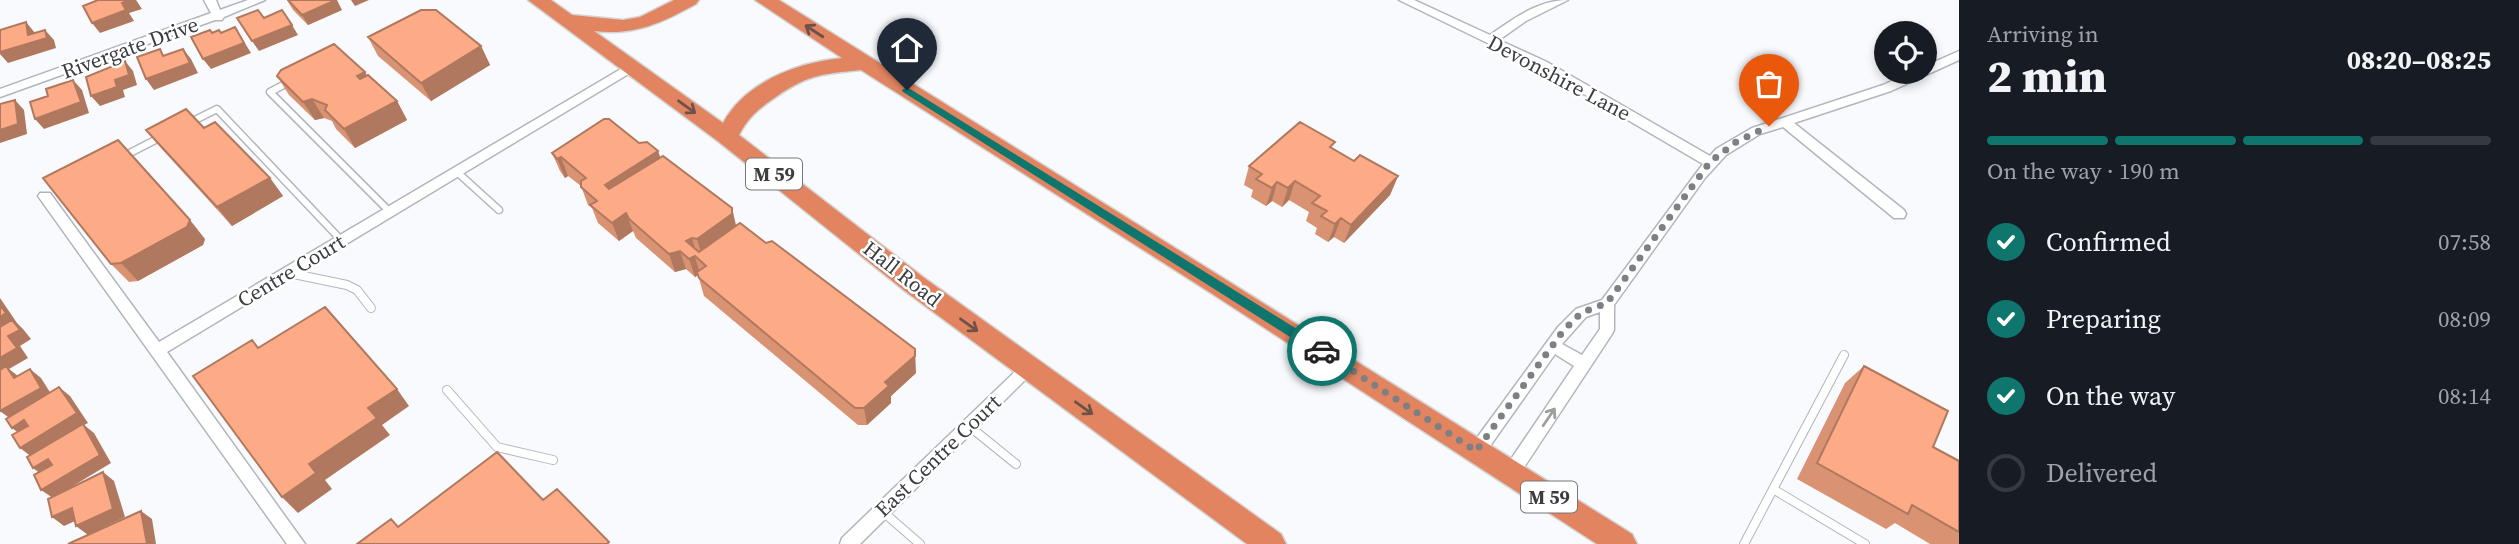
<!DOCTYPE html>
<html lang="en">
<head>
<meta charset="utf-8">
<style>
	:root { --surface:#171b24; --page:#20242c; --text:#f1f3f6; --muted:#9ea1a6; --line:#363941; --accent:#0f766e }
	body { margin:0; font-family:"Source Serif 4",serif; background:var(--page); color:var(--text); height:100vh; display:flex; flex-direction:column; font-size:26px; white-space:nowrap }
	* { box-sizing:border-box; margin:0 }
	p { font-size:23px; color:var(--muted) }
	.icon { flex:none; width:38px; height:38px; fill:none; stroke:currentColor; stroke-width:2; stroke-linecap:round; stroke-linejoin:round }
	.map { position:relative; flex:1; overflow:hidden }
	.drawer { display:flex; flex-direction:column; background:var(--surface); width:560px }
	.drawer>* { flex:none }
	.fabs { position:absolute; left:1874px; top:21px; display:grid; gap:14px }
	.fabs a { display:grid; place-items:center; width:63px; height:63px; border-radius:50%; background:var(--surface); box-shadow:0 4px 10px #0003; font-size:35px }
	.pin { position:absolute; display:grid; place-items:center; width:60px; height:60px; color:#fff; margin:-72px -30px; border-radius:50% 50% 50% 0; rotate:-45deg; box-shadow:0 0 7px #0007 }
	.pin .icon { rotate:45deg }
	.courier { position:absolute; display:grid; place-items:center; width:70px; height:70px; margin:-35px; border:5px solid #0f766e; border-radius:50%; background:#fff; color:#222; box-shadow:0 2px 9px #0007 }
	.overview em { font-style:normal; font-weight:800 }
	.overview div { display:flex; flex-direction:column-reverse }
	.overview { display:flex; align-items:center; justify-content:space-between; height:119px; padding:0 28px }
	h1 { font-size:46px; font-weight:800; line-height:52px }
	.bar { display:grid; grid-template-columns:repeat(4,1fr); gap:10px 7px; align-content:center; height:84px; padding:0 28px }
	.bar i { height:9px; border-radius:5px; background:var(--line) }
	.bar .selected { background:var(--accent) }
	.bar p { grid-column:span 4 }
	ol { padding:0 28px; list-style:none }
	li { display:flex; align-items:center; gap:21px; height:77px }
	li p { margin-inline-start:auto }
	li .icon { padding:7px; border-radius:50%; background:var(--accent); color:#fff; stroke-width:4 }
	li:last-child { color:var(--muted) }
	li i { width:38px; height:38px; border:4px solid var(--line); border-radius:50% }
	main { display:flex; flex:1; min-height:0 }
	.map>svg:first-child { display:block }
</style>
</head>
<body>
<main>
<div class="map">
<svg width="1959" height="544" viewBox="0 0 1959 544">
	<rect width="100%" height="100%" fill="#f8fafd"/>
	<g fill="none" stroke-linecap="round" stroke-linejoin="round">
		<g stroke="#b1b6be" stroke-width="9">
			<path id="service-far1" d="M289,82L270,92L390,212
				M189,123L217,109L342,241
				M124,156L163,136
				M457,172L499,210"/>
		</g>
		<g stroke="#b1b6be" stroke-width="10">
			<path id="service" d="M289,273L347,285L357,290L371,308
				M447,390L497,447L553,460
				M969,426L1016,464
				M1773,489L1865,544
				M882,511L920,544
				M1744,544L1844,355"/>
		</g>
		<g stroke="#b1b6be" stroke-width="3">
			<path id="minor" d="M204,0H216L220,10L248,0H265L224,17L222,20H215L0,97V89L211,13Z
				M1399,0H1414L1490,35C1513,19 1538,0 1568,0L1526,21L1499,40L1547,62L1710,156L1716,149L1752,128L1883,85L1912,72H1925V66L1959,51V60L1891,91L1794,123L1904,210L1906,214L1904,218H1894L1783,127L1760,134L1726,155L1705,178L1614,305V330L1612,334L1517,478L1511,480L1505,478L1503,473L1505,468L1574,366L1555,354L1483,456L1477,458L1471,456L1469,451L1471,446L1558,327L1576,309L1602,300L1703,164L1539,68ZM1600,312V329L1582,355L1562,344L1586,317Z
				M631,63L637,67L635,70L167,352L305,544H287L38,196L40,193H50L159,342Z
				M1028,362L1033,364L1035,368L1033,372L860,544H840L842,538L1023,364Z"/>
		</g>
		<g stroke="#d4d4d5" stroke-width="3">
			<path id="trunk" d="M528,0H551L572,15L623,20L640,17L674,0H699L696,4C662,23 634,36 594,31L723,123C745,82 798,62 842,58L755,0H779L1632,534L1637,544H1597L1214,295L861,70C821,74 806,75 773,99C757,110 748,118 739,135L923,277L1281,534L1286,544H1247L905,291L719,142Z"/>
		</g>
		<use href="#service-far1" stroke="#fff" stroke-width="6"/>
		<use href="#service" stroke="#fff" stroke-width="8"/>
		<use href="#minor" fill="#fff" fill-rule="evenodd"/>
		<use href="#trunk" fill="#e28460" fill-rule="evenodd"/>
	</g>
	<path fill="#d99373" d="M287,0L342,10L308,25L293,10Z
		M368,37L481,46L490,65L431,101L378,56Z
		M277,76H368L397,101L407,120L355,148L336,129L332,121L324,118L315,120L289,95Z
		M204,128L270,178L283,196L232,226L161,148L146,130Z
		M639,143L658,151L660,157L732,208L736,225L916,373L891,396V403L867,425H858L704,296L698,275L695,277L686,269L675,272L636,238L633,231L619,241L598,223L592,208L588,205L581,186L568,176L565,178L560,171L552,153Z
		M1333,149L1354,161L1398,176L1390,195L1344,243L1334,237L1328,242L1315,234L1317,228L1306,221L1309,212L1289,200L1282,207L1272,201L1266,206L1251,197L1253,190L1244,185L1249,166Z
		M205,239L203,245L138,281L129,282L111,264Z
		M1864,366L1933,447L1959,461V544H1930L1895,523L1886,529L1797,479L1845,383Z"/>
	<path fill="#b0785e" d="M130,0H136L142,9L129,13L134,21L100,33L92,23L122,3Z
		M336,0H337L342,10L308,25L302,15Z
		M351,0H369L355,6Z
		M26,22L35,33L36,41L45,30L54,40L56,48L8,63L0,54V52L28,35Z
		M292,25L298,35L259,51L252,41Z
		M235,27L251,53L211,69L203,59Z
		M481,46L490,65L431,101L421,83Z
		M183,49L191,59L198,73L154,90L146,79Z
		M125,61L133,71L137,85L123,90L125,97L100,106L91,96L115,80Z
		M365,72L376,91L357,76Z
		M73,80L82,90L89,113L44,129L35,119Z
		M312,99L324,118L315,120L303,102Z
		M15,100L24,110L27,134L0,143V130Z
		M397,101L407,120L355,148L344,129Z
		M658,151L664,169L612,203L605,185Z
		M561,157L568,176L565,178L557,159Z
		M1398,176L1390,195L1344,243L1351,225Z
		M270,178L283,196L232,226L217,207Z
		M1295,181L1289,200L1282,207L1288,188Z
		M1277,182L1272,201L1266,206L1272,188Z
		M732,208L736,227L702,257L697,239Z
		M626,213L633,231L619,241L612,223Z
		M1341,218L1334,237L1328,242L1335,224Z
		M190,220L205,239L203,245L138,281L121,263Z
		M692,238L697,256L695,257L700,274L695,277L689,259L686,241Z
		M680,251L686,269L675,272L669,254Z
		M0,298L17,323L23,329L31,339L20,346L28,358L9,369L18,376L25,387L0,374Z
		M915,349L916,373L891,396V403L867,425L864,408L885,382Z
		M30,369L41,378L53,397L12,420L0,411Z
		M59,387L70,396L88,423L84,425L94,433L111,463L53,498L41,490L100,455L32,457L20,448Z
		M397,389L409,406L382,425L390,435L325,480L332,489L298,513L282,497L309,464L368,408Z
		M24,420L36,429L24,437L12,428Z
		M48,459L60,468L45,477L33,468Z
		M103,472L114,481L125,517L88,535L76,526Z
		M72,508L84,517L64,526L52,517Z
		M141,511L152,519L156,544H147Z"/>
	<path fill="#fcab86" stroke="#b0785e" stroke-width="2" d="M98,0H130L122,3L126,10L92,23L83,6Z
		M288,0H336L302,15Z
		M258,10L264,18L282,10L292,25L252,41L237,18Z
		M421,10H436L481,46L421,83L368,37Z
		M26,22L28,35L45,30L47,38L0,52V30Z
		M235,27L244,43L203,59L191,37L210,30L212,33L219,30L221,33Z
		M334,44L365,72L357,76L360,79L368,75L397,101L344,129L325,110L327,105L312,99L303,102L277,76L281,70Z
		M160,49L163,56L183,49L190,63L146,79L137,57Z
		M125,61L129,75L115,80L117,87L91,96L86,77Z
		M73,80L81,102L35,119L30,102L48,96L46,89Z
		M15,100L18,124L0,130V104Z
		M186,109L204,128L215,122L270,178L217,207L146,130Z
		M604,119H609L639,143L647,142L658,151L605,185L609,189L663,156L732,208V214L697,239L692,238L686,241L699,252L740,223L766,243L772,241L915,349V356L885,382L889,386L864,408H855L699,278L697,272L706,266L695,256L689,259L680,251L669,254L629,219L626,213L612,223L590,205L597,201L581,187V181L586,178L561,157L557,159L552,153Z
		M1300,122L1335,142L1330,147L1354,161L1360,155L1398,176L1351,225L1341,218L1335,224L1321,216L1327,211L1312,203L1320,196L1295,181L1288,188L1277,182L1272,188L1256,179L1262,174L1249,166Z
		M118,140L190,220L187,227L121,263L111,264L43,178Z
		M0,305L6,313L0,317Z
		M325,307L397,389L368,408L377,418L309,464L316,473L282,497L193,376L252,340L258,348Z
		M12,320L20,330L8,336L17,348L0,358V327Z
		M6,366L14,378L30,369L41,388L0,411V370Z
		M1864,366L1948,411L1933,447L1959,461V532L1912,505L1908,514L1817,463Z
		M59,387L77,413L20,448L12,435L28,426L24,420L12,428L6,419Z
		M83,424L100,455L41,490L34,475L52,465L48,459L33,468L27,457Z
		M497,452L543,500L557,489L609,542L607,544H357L391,519L398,527Z
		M103,472L113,509L76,526L72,508L52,517L48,499Z
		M141,511L147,544H68Z"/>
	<defs><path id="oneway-shaft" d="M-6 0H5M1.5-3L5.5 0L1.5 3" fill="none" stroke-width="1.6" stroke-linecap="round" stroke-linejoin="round" transform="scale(1.75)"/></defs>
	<g stroke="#6d524a">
		<use href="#oneway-shaft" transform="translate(814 31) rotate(-147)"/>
		<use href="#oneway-shaft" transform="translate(687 107) rotate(36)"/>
		<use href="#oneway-shaft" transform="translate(969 325) rotate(36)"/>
		<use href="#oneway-shaft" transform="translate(1084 408) rotate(36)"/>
	</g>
	<use stroke="#9d9ea0" href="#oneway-shaft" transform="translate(1549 417) rotate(-56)"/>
	<path fill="#0f766e" d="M907,87L1326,347V354H1317L903,92L902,90Z"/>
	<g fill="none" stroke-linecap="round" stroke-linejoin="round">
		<path stroke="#7d7f82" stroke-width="7" stroke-dasharray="0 12.6" d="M1322,351L1476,451L1563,331L1581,313L1607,303L1710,162L1736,142L1769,126"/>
	</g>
	<g text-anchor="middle" stroke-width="5" stroke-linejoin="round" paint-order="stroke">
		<g fill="#fff" stroke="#767779" stroke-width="2">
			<rect x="746" y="158.5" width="56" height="31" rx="5"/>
			<rect x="1521" y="481.5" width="56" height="31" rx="5"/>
		</g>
		<g font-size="19" font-weight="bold" fill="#3b3d40">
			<text x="774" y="181">M 59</text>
			<text x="1549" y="504">M 59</text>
		</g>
		<g font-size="21" fill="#3b3d40" stroke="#fff">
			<text transform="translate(130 48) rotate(-20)" y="7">Rivergate Drive</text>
			<text transform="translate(1559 78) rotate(28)" y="7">Devonshire Lane</text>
			<text transform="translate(291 271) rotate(-31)" y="7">Centre Court</text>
			<text transform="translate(902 274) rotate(38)" y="7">Hall Road</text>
			<text transform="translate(938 456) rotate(-44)" y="7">East Centre Court</text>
		</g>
	</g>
</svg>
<div class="fabs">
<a><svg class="icon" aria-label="locate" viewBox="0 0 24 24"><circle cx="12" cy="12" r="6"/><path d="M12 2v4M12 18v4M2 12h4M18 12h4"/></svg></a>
</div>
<div class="pin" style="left:1769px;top:126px;background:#ea580c"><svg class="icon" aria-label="bag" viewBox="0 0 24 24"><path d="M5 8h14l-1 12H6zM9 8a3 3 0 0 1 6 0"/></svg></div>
<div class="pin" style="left:907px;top:90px;background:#1f2937"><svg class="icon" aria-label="home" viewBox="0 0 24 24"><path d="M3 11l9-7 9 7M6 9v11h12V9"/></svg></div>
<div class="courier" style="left:1322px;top:351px"><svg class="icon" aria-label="car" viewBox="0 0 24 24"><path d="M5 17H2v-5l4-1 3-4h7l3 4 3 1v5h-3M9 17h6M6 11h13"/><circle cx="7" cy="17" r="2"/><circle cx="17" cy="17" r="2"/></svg></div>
</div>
<section class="drawer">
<div class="overview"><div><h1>2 min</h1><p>Arriving in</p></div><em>08:20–08:25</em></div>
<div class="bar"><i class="selected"></i><i class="selected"></i><i class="selected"></i><i></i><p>On the way · 190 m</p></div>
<ol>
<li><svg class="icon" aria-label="check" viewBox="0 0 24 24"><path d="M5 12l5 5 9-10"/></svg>Confirmed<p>07:58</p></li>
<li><svg class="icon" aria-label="check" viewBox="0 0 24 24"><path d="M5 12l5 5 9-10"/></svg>Preparing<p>08:09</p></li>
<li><svg class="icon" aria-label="check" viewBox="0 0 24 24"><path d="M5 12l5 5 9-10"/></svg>On the way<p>08:14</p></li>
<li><i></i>Delivered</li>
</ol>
</section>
</main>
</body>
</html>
